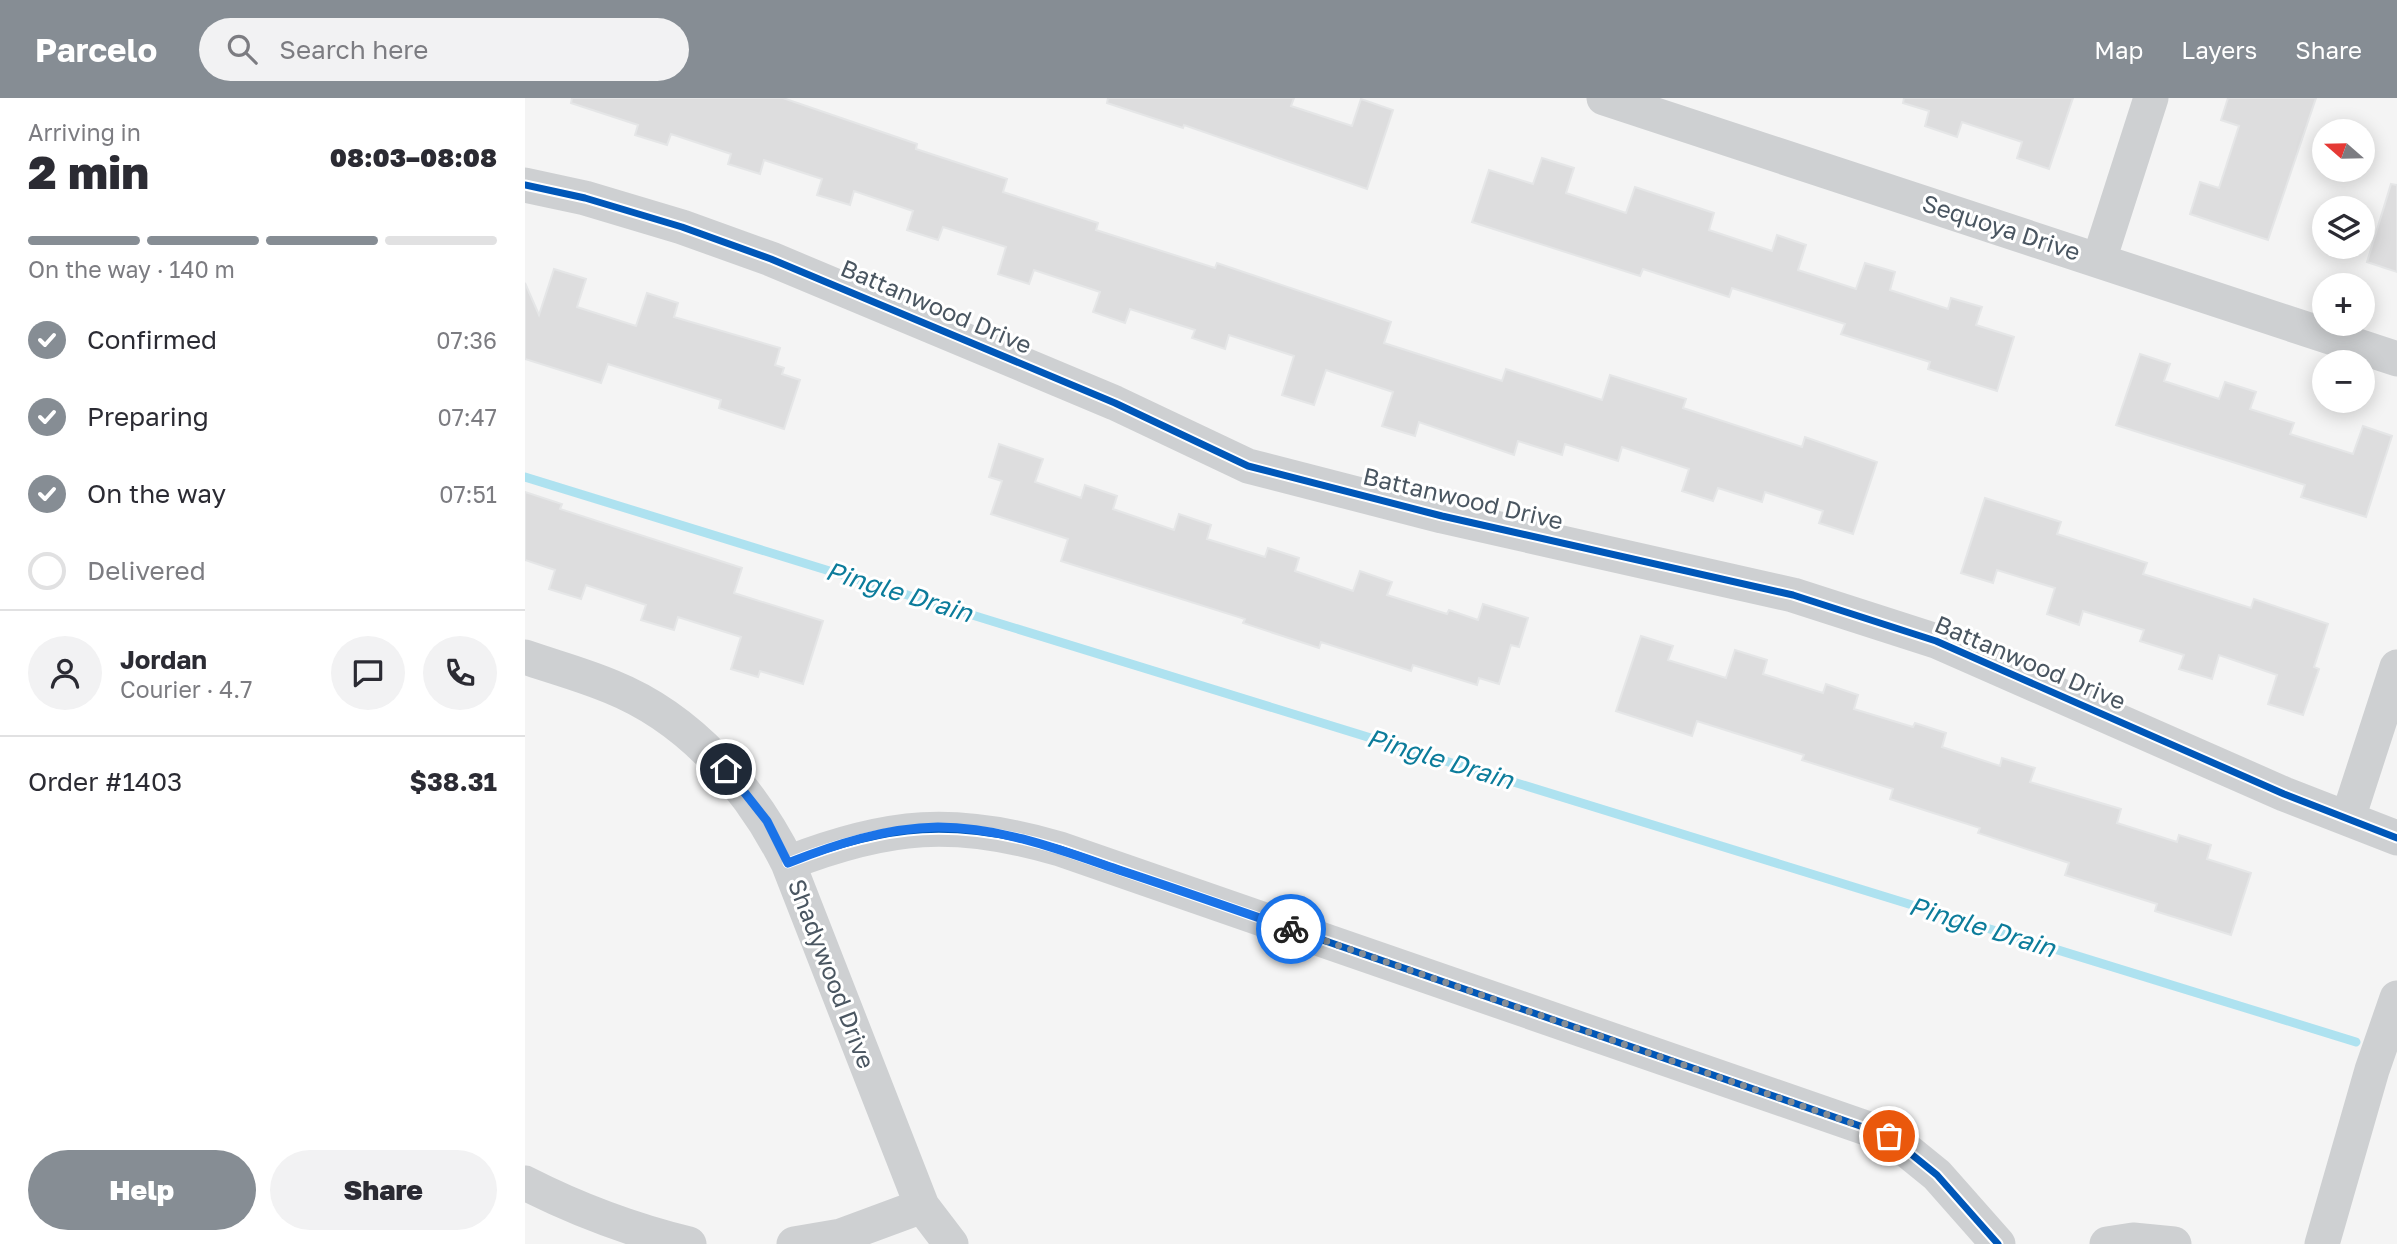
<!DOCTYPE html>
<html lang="en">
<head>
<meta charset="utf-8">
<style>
	:root { --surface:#fff; --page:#f2f2f3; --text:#2b2b33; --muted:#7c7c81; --line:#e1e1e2; --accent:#868d94 }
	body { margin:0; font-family:"Golos Text",sans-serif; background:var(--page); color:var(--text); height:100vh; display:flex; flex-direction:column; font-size:26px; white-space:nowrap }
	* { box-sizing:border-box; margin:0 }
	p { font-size:23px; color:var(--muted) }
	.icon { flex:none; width:38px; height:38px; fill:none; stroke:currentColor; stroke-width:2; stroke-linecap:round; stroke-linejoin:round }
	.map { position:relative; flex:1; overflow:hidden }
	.drawer { display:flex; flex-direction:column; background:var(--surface); width:525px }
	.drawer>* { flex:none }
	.needle { width:46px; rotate:290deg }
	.tools { position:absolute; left:1787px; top:21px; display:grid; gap:14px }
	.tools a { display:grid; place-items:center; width:63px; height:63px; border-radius:50%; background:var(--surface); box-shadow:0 4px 18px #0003; font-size:35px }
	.pin { position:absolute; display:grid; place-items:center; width:60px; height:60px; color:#fff; margin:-30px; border:4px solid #fff; border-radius:50%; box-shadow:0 2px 7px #0007 }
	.courier { position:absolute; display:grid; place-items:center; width:70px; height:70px; margin:-35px; border:5px solid #1a73e8; border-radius:50%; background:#fff; color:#222; box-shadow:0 2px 9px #0007 }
	.head em { font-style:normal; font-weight:800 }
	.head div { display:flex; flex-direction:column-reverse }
	.head { display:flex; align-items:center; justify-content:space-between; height:119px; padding:0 28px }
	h1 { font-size:46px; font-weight:800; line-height:52px }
	.bar { display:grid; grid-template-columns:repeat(4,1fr); gap:10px 7px; align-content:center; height:84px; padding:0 28px }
	.bar i { height:9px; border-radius:5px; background:var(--line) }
	.bar .on { background:var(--accent) }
	.bar p { grid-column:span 4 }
	.line { display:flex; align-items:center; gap:18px; padding:0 28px; border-top:2px solid var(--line) }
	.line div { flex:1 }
	.round { display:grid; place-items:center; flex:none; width:74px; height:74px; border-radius:37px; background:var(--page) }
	ol { padding:0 28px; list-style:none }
	li { display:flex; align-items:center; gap:21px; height:77px }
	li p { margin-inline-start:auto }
	li .icon { padding:7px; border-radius:50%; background:var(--accent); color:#fff; stroke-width:4 }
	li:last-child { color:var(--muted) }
	li i { width:38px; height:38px; border:4px solid var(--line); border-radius:50% }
	.action { display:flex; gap:14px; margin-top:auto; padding:14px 28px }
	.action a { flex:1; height:80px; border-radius:42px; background:var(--accent); color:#fff; font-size:28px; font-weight:800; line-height:80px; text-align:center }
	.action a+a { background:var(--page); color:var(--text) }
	header { display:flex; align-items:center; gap:42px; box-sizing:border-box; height:98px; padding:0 35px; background:var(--accent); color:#fff }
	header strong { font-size:33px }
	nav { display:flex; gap:38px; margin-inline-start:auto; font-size:24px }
	.search { width:490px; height:63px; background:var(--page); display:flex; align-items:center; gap:18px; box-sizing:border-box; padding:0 24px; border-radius:38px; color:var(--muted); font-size:26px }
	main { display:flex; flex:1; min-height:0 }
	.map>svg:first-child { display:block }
</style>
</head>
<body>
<header>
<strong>Parcelo</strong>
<div class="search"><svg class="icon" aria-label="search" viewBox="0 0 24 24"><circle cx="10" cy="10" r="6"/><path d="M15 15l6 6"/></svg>Search here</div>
<nav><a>Map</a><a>Layers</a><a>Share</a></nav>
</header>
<main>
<section class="drawer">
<div class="head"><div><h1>2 min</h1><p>Arriving in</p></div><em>08:03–08:08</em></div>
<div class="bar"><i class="on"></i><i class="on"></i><i class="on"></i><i></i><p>On the way · 140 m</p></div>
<ol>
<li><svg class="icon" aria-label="check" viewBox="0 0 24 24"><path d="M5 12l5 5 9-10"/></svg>Confirmed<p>07:36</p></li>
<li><svg class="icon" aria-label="check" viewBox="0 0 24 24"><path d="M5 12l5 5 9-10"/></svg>Preparing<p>07:47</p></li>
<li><svg class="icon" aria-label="check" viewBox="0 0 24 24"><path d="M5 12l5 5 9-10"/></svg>On the way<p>07:51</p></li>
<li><i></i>Delivered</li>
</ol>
<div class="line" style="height:126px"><a class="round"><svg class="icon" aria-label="person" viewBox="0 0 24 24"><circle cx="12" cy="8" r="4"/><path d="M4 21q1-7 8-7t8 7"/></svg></a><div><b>Jordan</b><p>Courier · 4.7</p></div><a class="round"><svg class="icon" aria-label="chat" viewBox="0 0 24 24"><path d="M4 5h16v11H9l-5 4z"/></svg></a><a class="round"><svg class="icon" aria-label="phone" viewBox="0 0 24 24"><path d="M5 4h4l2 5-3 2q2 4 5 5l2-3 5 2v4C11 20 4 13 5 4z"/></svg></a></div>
<div class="line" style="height:91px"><div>Order #1403</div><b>$38.31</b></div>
<div class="action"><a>Help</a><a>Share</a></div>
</section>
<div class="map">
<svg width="1872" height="1146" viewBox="0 0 1872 1146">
	<rect width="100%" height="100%" fill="#f4f4f4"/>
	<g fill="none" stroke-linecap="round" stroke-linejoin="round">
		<path stroke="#aee2f0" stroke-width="9" d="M0,379L1831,944"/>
	</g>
	<path fill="#ddddde" stroke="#e5e6e7" stroke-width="2" d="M47,0H258L392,46L391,51L482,81L478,94L573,125L571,132L690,170L692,165L866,224L859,245L977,283L981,271L1077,302L1085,277L1161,301L1158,310L1277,349L1280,339L1352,364L1328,436L1294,425L1298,413L1240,394L1237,404L1193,390L1188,403L1157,393L1164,371L1097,349L1093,363L1040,346L1037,357L993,343L989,357L894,324L890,338L857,328L868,294L801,272L789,307L757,297L769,258L704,237L700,251L667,240L670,232L605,211L600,225L568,214L575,194L509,172L504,186L473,176L481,149L418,129L413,142L382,132L388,113L329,93L325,107L292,97L297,81L239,62L235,76L203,66L206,56L146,36L142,47L110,37L113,27L46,5Z
		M583,0H769L766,8L827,28L836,1L868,12L842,91L659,27L658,30L582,5Z
		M1379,0H1548L1524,71L1492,60L1497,44L1437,24L1432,39L1400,28L1404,13L1378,5Z
		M1703,0H1791L1743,142L1665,116L1675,84L1694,90L1714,28L1696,22Z
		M1017,60L1049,70L1041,95L1101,115L1110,89L1189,115L1184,132L1247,153L1252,137L1281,147L1273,172L1331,191L1340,165L1370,174L1365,192L1423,211L1426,200L1457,209L1451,227L1489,239L1472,293L1403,271L1405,264L1316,236L1320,226L1207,190L1204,199L1118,171L1115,178L947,124L964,72L1008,86Z
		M1866,86L1872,87V174L1842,164Z
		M29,171L61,181L52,209L111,228L122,195L153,205L149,219L255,250L250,267L259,270L257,276L275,282L259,331L194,310L196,302L83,266L76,285L0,261V185L14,217Z
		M1615,256L1645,266L1639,283L1694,301L1700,284L1731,294L1725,311L1769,325L1765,336L1828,356L1838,328L1867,338L1841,419L1776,399L1780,387L1591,327Z
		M474,346L518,361L510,384L556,400L560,387L592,398L588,411L649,432L654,416L686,427L682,441L740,459L743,450L774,460L770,473L828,493L835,473L867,484L862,497L922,516L924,512L953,522L958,506L1003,520L994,549L986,547L974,586L954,580L952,587L888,567L886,573L796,544L794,550L718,525L720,521L536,463L543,441L466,416L477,383L464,379Z
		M0,394L37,406L35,411L217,470L209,495L298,523L278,586L235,573L233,579L206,571L216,539L153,519L149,532L116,522L121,507L61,487L56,501L24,491L30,472L0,462Z
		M1460,400L1536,424L1532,436L1622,465L1618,476L1726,510L1729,501L1803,526L1789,569L1794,571L1778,617L1743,606L1752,577L1694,557L1687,581L1654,571L1659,557L1615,543L1619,532L1558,513L1554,527L1522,516L1530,490L1472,472L1468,485L1436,475Z
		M1116,538L1148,548L1143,562L1201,580L1210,552L1242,562L1238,576L1298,595L1301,586L1333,597L1329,611L1388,629L1390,625L1421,635L1417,649L1475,668L1477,660L1510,670L1505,684L1596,711L1592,725L1652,744L1654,737L1686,747L1682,761L1726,775L1706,837L1630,813L1632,806L1540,777L1544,765L1453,735L1455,730L1365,701L1368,691L1277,662L1279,657L1172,623L1167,638L1091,613Z"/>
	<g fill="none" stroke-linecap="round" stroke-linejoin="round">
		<path stroke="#ced0d2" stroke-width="35" d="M1079,0L1872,261
			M0,87L60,100L157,129L246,161L590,305L723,368L917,418L1268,497L1411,543L1759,696L1872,740
			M1574,162L1626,0
			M0,559C29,569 59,577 87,589C166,621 226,691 263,765L397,1108L426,1146
			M1823,720L1872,569
			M263,765C363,726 430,720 535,751L1364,1038L1412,1077L1473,1146
			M0,1085C53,1112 107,1132 164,1146
			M269,1146L316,1138L397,1108
			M1582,1146L1608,1142L1649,1146
			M1797,1146L1847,972L1872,900"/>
		<g stroke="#fff" stroke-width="11">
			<path id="cycleway" d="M0,87L60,100L157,129L246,161L590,305L723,368L917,418L1268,497L1411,543L1759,696L1872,740
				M263,765C363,726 430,720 535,751L1364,1038L1412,1077L1473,1146"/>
		</g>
		<use href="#cycleway" stroke="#0057b8" stroke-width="7"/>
	</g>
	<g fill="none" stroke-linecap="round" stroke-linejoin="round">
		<path stroke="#868d94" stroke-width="7" stroke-dasharray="0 12.6" d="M766,831L1364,1038"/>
		<path stroke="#1a73e8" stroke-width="9" d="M201,671L242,723L263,765C311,746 360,730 413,729C476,729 536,752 594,772C652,791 709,811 766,831"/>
	</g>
	<g text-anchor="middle" stroke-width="6" stroke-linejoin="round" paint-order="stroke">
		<g font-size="24" fill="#4a5661" stroke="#fff">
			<text transform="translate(1476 130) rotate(18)" y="8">Sequoya Drive</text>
			<text transform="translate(411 209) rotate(23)" y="8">Battanwood Drive</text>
			<text transform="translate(938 401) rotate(13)" y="8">Battanwood Drive</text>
			<text transform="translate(1505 565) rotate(23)" y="8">Battanwood Drive</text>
			<text transform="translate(306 876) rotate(69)" y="8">Shadywood Drive</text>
		</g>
		<g font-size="26" font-style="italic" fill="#0c7c9b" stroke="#fff">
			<text transform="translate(374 494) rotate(17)" y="9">Pingle Drain</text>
			<text transform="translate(915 661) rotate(17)" y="9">Pingle Drain</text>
			<text transform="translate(1457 829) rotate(17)" y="9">Pingle Drain</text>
		</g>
	</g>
</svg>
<div class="tools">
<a><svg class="needle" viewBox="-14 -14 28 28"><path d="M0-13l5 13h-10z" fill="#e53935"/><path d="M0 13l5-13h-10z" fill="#7c7c81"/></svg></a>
<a><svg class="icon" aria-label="layers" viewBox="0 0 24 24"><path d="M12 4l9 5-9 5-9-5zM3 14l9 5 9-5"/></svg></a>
<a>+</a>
<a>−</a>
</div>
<div class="pin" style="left:1364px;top:1038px;background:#ea580c"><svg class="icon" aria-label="bag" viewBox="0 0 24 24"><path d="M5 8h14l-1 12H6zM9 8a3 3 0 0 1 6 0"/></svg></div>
<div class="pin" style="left:201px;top:671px;background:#1f2937"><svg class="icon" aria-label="home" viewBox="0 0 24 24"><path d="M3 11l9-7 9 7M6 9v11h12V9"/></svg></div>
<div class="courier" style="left:766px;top:831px"><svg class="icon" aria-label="bike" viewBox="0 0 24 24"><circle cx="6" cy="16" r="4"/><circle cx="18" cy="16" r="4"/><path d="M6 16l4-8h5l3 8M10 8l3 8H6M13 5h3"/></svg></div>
</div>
</main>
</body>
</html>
